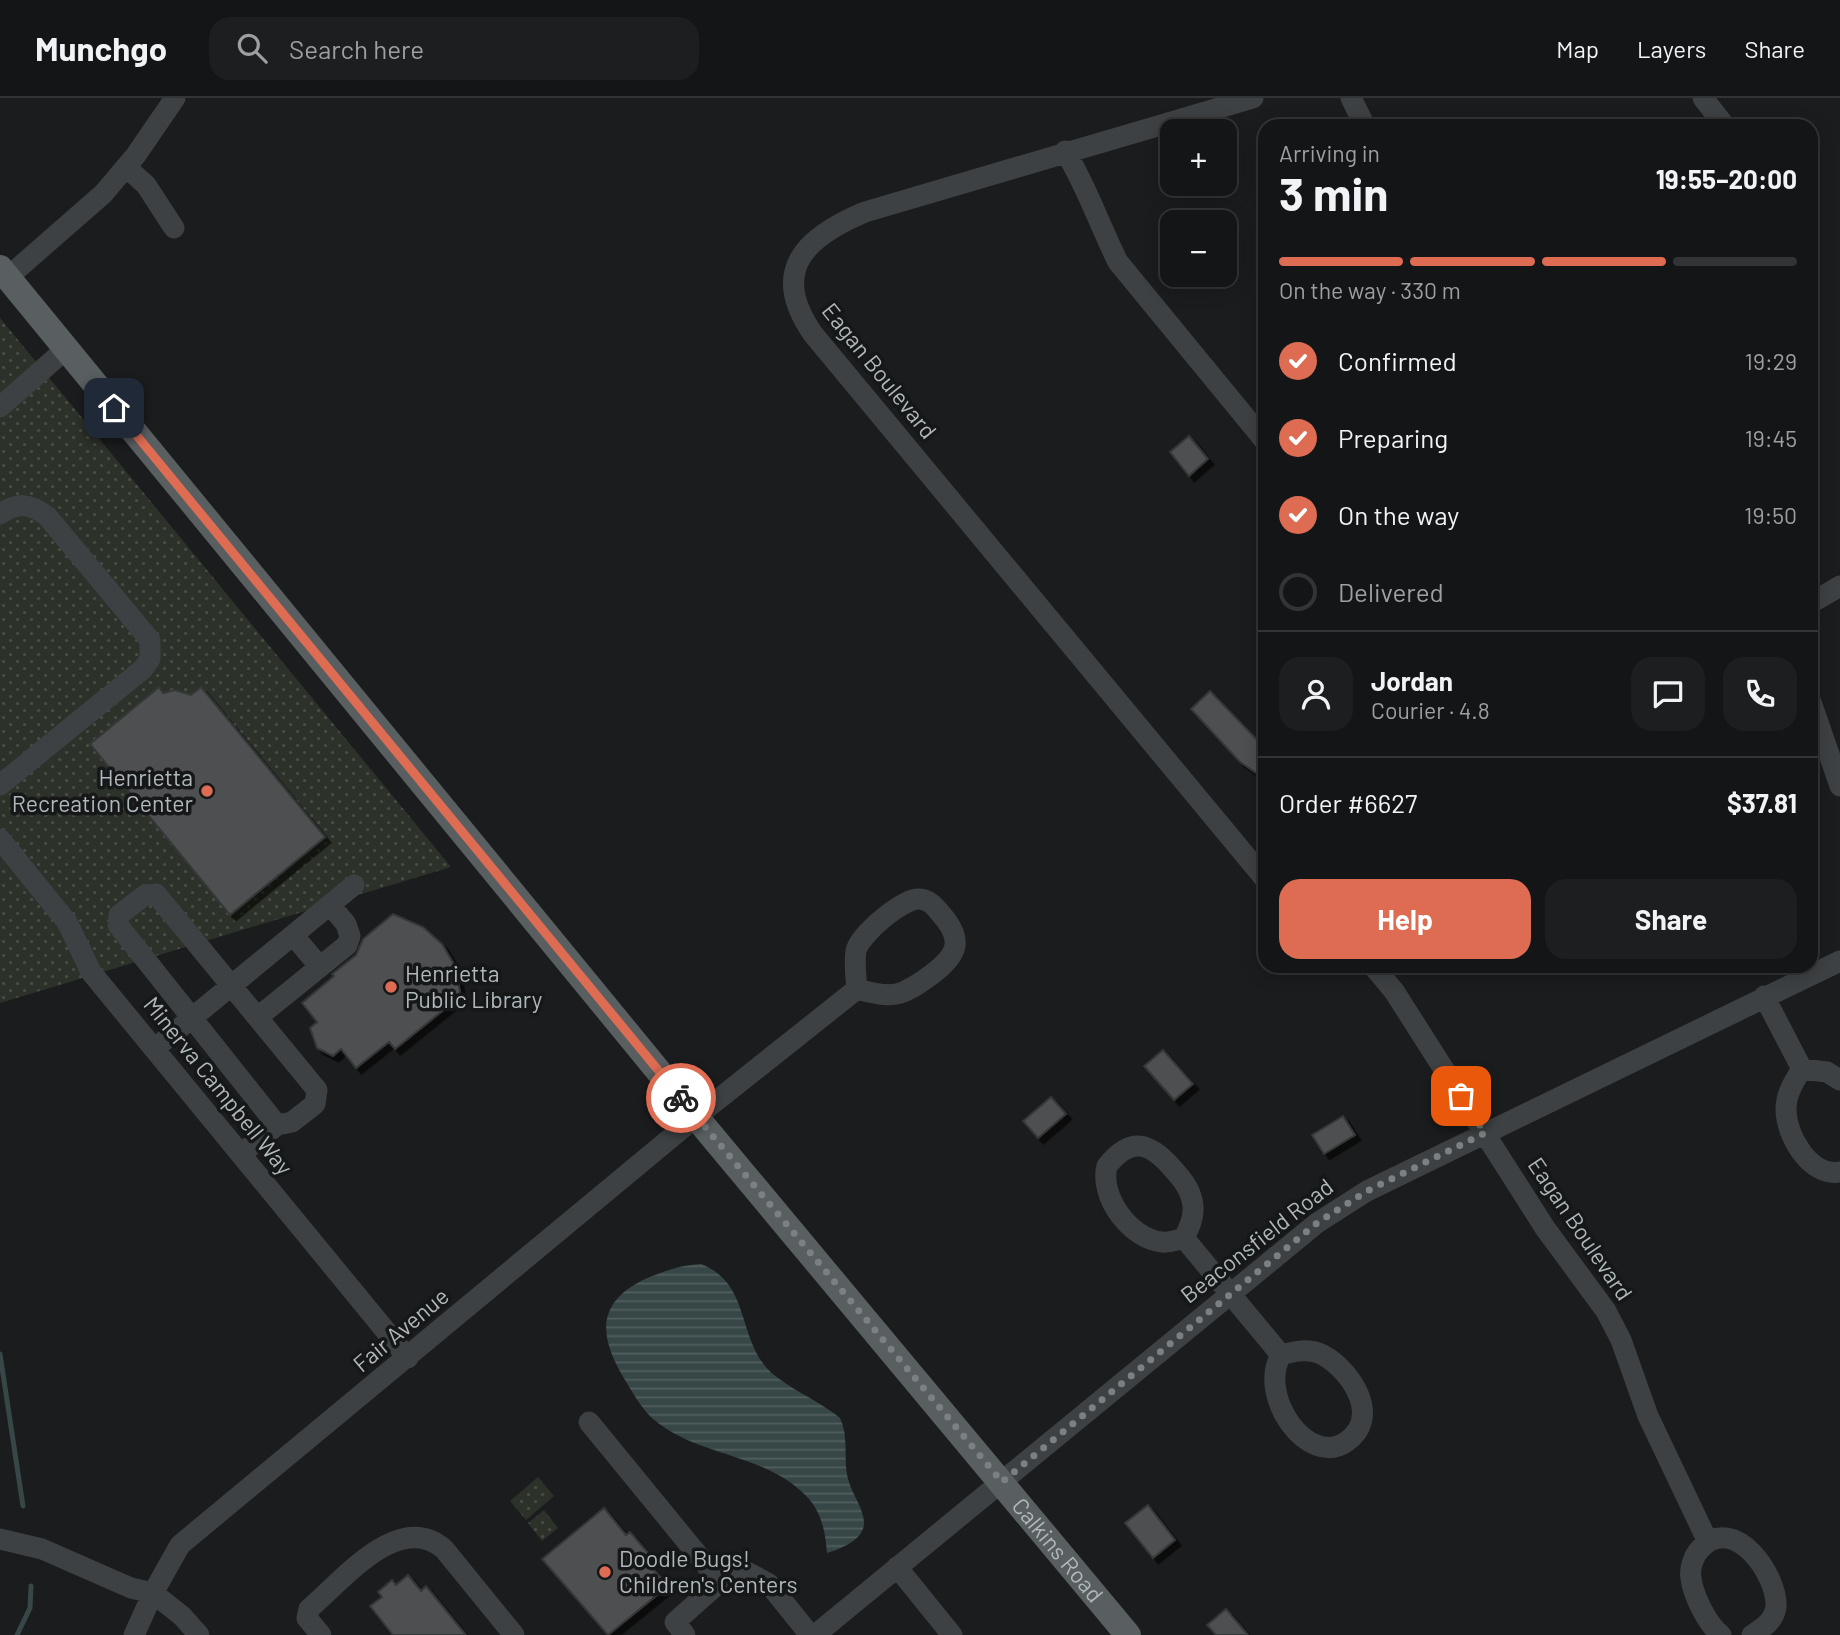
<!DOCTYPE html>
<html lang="en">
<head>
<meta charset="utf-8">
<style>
	:root { --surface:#141516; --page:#1d1e1f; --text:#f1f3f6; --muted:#9d9fa1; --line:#333435; --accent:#dd6c53 }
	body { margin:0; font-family:Barlow,sans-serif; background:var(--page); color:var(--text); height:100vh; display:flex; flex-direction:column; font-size:26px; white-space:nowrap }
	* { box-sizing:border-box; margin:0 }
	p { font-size:23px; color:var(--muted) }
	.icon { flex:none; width:38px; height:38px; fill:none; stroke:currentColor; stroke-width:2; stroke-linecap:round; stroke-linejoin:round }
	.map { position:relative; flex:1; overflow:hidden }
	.sheet { position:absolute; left:1258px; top:21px; width:560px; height:854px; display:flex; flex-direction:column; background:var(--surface); border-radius:21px; box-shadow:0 4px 18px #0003,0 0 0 2px var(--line) }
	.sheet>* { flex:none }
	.buttons { position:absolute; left:1160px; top:21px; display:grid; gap:14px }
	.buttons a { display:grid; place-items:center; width:77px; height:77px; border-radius:14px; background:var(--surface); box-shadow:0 4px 18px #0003,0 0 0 2px var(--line); font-size:35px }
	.pin { position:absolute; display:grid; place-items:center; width:60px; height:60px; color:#fff; margin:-30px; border-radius:14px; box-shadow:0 4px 10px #0006 }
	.courier { position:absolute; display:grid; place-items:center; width:70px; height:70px; margin:-35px; border:5px solid #dd6c53; border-radius:50%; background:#fff; color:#222; box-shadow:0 2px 9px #0007 }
	.head em { font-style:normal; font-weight:700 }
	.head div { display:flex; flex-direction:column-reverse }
	.head { display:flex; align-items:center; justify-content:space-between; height:119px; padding:0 21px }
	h1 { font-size:46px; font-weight:700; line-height:52px }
	.bar { display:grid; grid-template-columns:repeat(4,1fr); gap:10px 7px; align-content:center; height:84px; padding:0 21px }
	.bar i { height:9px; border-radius:5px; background:var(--line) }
	.bar .current { background:var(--accent) }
	.bar p { grid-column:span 4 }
	.line { display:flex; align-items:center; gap:18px; padding:0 21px; border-top:2px solid var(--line) }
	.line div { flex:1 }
	.round { display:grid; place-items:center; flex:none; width:74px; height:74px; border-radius:21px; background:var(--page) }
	ol { padding:0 21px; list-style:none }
	li { display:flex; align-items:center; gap:21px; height:77px }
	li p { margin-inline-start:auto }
	li .icon { padding:7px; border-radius:50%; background:var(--accent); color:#fff; stroke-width:4 }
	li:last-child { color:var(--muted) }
	li i { width:38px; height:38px; border:4px solid var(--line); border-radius:50% }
	.primary-button { display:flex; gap:14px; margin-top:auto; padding:14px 21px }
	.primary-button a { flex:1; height:80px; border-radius:21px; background:var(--accent); color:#fff; font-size:28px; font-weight:700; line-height:80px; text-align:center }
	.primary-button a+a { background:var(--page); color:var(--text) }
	header { display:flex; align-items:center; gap:42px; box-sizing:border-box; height:98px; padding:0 35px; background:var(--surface); border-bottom:2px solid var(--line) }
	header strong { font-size:33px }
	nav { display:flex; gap:38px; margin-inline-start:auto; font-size:24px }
	.search { width:490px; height:63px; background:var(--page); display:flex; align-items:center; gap:18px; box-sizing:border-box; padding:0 24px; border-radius:21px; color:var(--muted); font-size:26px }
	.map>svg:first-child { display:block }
</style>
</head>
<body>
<header>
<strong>Munchgo</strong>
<div class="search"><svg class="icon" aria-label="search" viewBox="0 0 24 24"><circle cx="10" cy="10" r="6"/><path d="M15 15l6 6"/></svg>Search here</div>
<nav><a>Map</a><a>Layers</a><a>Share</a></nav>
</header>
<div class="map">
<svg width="1840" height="1537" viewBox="0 0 1840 1537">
	<defs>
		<pattern id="grass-dots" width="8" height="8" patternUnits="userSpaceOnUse" patternTransform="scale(1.75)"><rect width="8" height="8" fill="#2c3129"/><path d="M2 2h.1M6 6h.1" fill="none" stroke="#484d46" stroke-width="1.8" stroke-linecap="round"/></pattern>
		<pattern id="water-rules" width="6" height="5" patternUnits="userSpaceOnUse" patternTransform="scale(1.75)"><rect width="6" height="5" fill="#374646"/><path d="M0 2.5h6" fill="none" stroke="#515f5f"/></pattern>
		<filter id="shadow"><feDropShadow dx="5.5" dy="5.5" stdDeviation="0" flood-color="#0009"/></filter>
	</defs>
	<rect width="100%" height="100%" fill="#1b1c1d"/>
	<path fill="url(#grass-dots)" d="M0,220L451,769L0,905Z
		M538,1379L554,1398L526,1422L510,1403Z
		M544,1412L558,1430L542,1443L528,1425Z"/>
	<path fill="url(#water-rules)" d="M701,1166C749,1185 737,1233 765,1268C779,1286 820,1303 840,1320C850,1342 842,1362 849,1384C853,1398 868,1417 863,1431C858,1444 840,1451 827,1455C825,1431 821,1410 801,1393C759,1355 697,1358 653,1321C641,1310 633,1295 625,1282C599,1239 595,1205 645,1181C664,1173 681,1167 701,1166Z"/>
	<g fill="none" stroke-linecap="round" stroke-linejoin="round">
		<path stroke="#374646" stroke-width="5" d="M0,1256L23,1408
			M17,1537L30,1510L31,1488"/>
	</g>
	<path fill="#4d5051" stroke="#353738" stroke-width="2" filter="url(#shadow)" d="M1189,338L1208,361L1189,378L1170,354Z
		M159,589L163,595L175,592L191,597L201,589L325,739L230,817L90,646Z
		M1210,593L1265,650V681L1240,664L1191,611Z
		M393,816L423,829L442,846L454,866L461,898L395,951L389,944L356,970L341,951L333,958L317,950L310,930L317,924L302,905L334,878L332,876L356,857L363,841Z
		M1163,952L1193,986L1174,1002L1144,968Z
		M1051,999L1066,1016L1038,1040L1023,1023Z
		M1343,1018L1355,1037L1324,1056L1312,1037Z
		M1148,1407L1175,1442L1153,1460L1125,1425Z
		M604,1410L626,1437L630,1434L650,1457L645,1461L668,1488L608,1537L542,1461Z
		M408,1477L421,1493L426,1488L466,1537H393L370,1508L382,1499L378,1494L392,1482L396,1487Z
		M1226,1511L1248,1537H1216L1207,1527Z"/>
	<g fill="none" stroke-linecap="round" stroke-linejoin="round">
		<path stroke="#3e4143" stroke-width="21" d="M1253,0L865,114C805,139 769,173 813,236L1265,781
			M1351,0L1365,28
			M1703,0L1725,28
			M1065,53C1087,89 1099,126 1118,164L1265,343
			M126,69L146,87L174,130
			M8,179L103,96L136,57L175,0
			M0,309L66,251
			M0,416C18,404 29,405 47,418L150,542V561L143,571L0,687
			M1811,505L1840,488
			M1811,604L1840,688
			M0,741L67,824L91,874L408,1260
			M156,796L317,992L315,1006L292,1024L277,1027L118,827L119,817L145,797Z
			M293,837L320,869
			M1373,868L1394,893L1545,1130L1606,1213L1621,1242L1648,1318L1708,1444
			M1764,898L1802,971
			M258,919L347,847L350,838L346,826L330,807
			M154,951L354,787
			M1802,971C1794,983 1786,996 1786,1011C1786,1038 1810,1079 1840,1074
			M1802,971L1827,974L1840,982
			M241,1056L277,1027
			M1184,1140C1177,1142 1169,1145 1162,1144C1130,1141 1099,1098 1107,1068C1131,1038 1150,1044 1173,1071C1183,1082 1192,1093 1193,1109C1194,1120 1189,1130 1184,1140L1281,1257C1257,1298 1308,1370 1346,1344C1382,1320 1352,1273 1323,1257C1309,1250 1295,1253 1281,1257
			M589,1324L720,1484
			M0,1441L42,1451L131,1490L153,1495L134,1537
			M897,1469L952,1537
			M199,1537L182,1518L153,1495L180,1447L696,1019L857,891C893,901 901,899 931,877C958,857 964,842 941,816C935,809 930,802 920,801C904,799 859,837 856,853C854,865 856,879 857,891
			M321,1537L307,1520L309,1511C343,1482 399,1412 444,1451L514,1537
			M685,1537L675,1524L720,1484L747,1474L769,1486L810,1537
			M815,1537L1317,1125L1367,1093L1840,863
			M1721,1537C1707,1526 1693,1497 1691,1480C1689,1470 1694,1457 1701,1450C1735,1415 1778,1478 1776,1509C1774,1523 1763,1530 1752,1537"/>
		<path stroke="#595e60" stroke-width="26" id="s1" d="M0,170L696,1019L1128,1537"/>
	</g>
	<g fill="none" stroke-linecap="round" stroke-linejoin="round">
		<path stroke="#7b8183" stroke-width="7" stroke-dasharray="0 12.6" d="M681,1000L1002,1384L1317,1125L1367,1093L1485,1035L1461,998"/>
		<path stroke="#dd6c53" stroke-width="9" d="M114,310L681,1000"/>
	</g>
	<g fill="#dd6c53" stroke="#161718" stroke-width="2.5">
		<circle cx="207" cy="693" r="7"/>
		<circle cx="391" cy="889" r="7"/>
		<circle cx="605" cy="1474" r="7"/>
	</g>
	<g text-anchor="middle" stroke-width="7" stroke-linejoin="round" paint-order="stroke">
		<g font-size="23" fill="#afb8ba" stroke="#161718">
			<text transform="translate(879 273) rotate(51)" y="8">Eagan Boulevard</text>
			<text transform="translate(218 988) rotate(51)" y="8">Minerva Campbell Way</text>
			<text transform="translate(1580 1131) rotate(56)" y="8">Eagan Boulevard</text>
			<text transform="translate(1257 1143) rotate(-38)" y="8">Beaconsfield Road</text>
			<text transform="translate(401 1232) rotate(-40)" y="8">Fair Avenue</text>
			<text dy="8" stroke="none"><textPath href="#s1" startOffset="1662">Calkins Road</textPath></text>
		</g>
		<g font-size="23" fill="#afb8ba" stroke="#161718" text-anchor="start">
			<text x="193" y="688" text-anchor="end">Henrietta<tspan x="193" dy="26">Recreation Center</tspan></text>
			<text x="405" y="884">Henrietta<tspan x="405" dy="26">Public Library</tspan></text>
			<text x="619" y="1469">Doodle Bugs!<tspan x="619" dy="26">Children's Centers</tspan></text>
		</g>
	</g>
</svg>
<div class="buttons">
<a>+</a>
<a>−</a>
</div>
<div class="pin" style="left:1461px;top:998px;background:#ea580c"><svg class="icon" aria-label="bag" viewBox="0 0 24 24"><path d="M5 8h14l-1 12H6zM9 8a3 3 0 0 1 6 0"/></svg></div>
<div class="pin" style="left:114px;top:310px;background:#1f2937"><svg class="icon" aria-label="home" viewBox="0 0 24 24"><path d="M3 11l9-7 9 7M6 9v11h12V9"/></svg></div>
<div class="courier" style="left:681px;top:1000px"><svg class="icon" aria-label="bike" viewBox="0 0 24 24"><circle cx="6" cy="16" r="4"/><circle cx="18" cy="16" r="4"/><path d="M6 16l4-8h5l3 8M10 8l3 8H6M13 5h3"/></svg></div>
<section class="sheet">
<div class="head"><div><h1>3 min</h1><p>Arriving in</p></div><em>19:55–20:00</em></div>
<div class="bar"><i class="current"></i><i class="current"></i><i class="current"></i><i></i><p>On the way · 330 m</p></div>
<ol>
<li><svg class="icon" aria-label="check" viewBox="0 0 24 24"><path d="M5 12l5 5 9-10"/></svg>Confirmed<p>19:29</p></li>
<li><svg class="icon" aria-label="check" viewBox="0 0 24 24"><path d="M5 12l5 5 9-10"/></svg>Preparing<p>19:45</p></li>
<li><svg class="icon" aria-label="check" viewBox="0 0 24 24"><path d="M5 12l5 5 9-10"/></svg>On the way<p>19:50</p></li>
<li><i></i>Delivered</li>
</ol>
<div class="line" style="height:126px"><a class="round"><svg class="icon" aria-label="person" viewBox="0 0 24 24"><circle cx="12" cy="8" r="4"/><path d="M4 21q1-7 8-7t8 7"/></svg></a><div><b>Jordan</b><p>Courier · 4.8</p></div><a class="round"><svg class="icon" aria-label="chat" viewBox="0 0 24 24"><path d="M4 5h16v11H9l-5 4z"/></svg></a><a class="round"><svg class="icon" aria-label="phone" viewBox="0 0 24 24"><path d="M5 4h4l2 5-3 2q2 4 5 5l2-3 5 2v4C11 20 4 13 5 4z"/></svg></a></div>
<div class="line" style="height:91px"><div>Order #6627</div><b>$37.81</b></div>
<div class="primary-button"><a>Help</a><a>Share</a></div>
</section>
</div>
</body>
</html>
